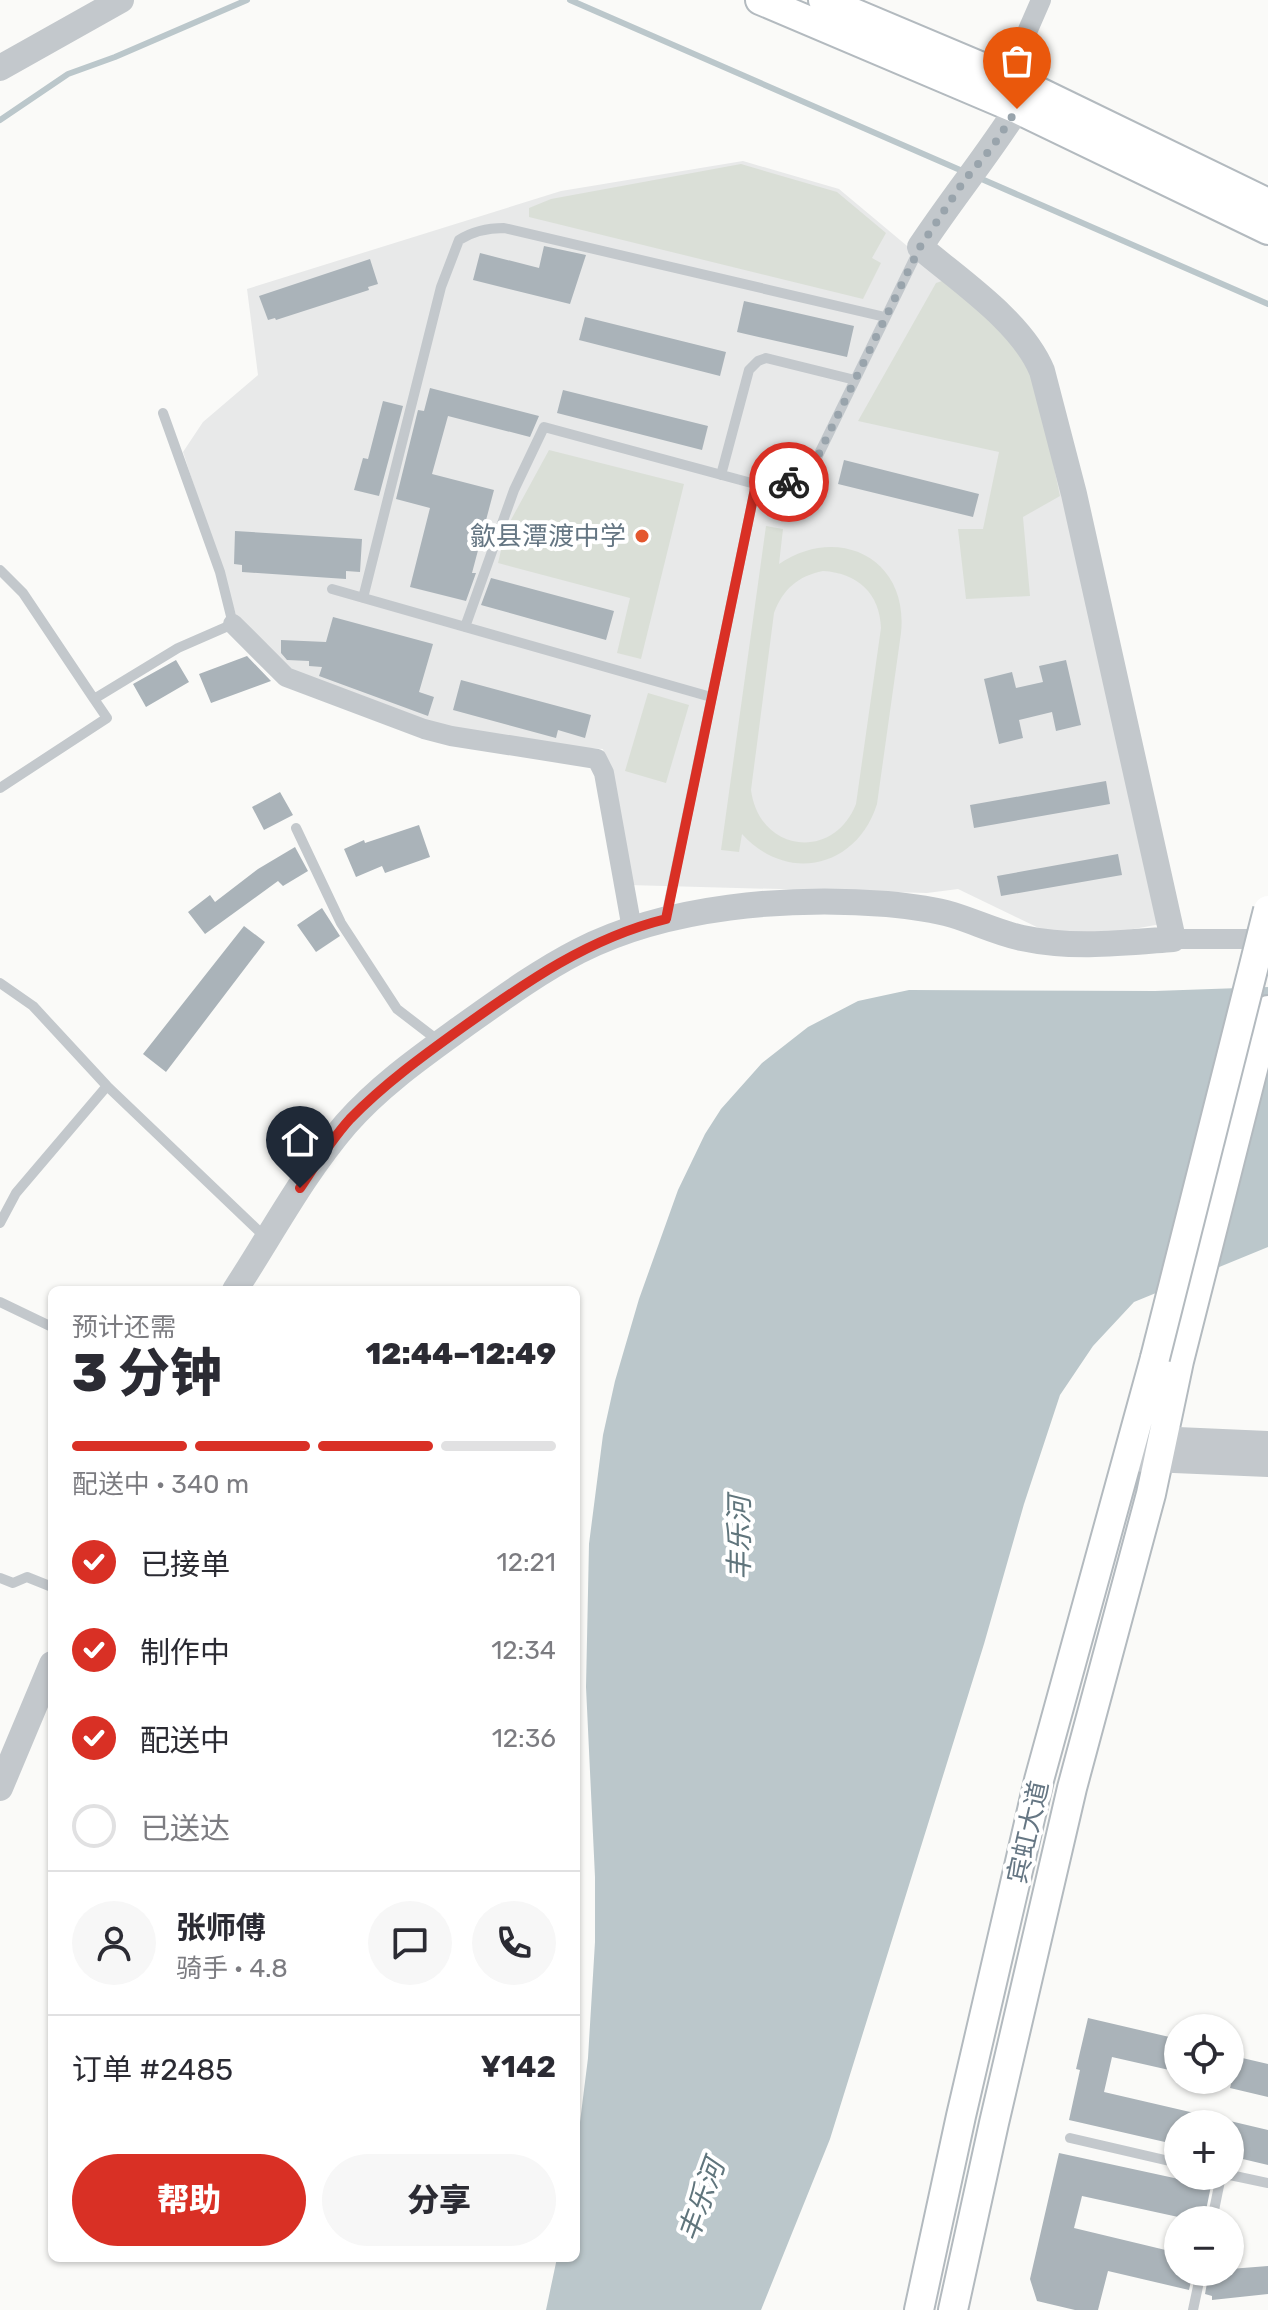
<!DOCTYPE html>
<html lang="zh">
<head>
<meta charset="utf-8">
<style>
	:root { --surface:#fff; --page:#f7f7f7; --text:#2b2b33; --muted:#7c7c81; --line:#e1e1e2; --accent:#d93025 }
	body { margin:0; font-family:Rubik,"Noto Sans SC",sans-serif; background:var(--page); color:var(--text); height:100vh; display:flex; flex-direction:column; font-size:30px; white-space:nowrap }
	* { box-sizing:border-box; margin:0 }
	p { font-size:26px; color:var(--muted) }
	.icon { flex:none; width:44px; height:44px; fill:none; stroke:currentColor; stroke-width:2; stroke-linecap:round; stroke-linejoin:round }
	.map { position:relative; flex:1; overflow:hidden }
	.details { position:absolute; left:48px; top:1286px; width:532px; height:976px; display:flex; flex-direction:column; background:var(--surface); border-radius:12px; box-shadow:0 2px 6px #0004 }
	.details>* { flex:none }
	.controls { position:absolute; left:1164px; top:2014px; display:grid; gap:16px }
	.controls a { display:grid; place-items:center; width:80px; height:80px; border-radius:50%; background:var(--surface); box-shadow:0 2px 6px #0004; font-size:40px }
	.pin { position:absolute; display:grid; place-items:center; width:68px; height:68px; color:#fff; margin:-82px -34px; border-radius:50% 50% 50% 0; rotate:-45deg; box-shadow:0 0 8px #0007 }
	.pin .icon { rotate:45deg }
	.courier { position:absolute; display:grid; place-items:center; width:80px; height:80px; margin:-40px; border:6px solid #d93025; border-radius:50%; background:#fff; color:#222; box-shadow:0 2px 10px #0007 }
	.head em { font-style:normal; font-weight:800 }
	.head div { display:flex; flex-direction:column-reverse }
	.head { display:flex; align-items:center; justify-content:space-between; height:136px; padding:0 24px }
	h1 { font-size:52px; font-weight:800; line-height:60px }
	.bar { display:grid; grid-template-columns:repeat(4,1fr); gap:12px 8px; align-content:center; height:96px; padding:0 24px }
	.bar i { height:10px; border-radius:6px; background:var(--line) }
	.bar .current { background:var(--accent) }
	.bar p { grid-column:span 4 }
	.line { display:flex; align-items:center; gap:20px; padding:0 24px; border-top:2px solid var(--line) }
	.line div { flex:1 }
	.round { display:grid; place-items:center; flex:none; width:84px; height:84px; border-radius:42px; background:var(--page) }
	ol { padding:0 24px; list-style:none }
	li { display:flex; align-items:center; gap:24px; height:88px }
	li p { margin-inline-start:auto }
	li .icon { padding:8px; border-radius:50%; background:var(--accent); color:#fff; stroke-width:4 }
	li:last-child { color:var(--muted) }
	li i { width:44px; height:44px; border:4px solid var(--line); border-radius:50% }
	.primary-button { display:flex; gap:16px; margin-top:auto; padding:16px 24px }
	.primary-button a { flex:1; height:92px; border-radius:48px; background:var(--accent); color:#fff; font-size:32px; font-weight:800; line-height:92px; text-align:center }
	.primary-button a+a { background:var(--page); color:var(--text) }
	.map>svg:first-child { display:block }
</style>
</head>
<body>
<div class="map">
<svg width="1268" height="2310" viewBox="0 0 1268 2310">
	<rect width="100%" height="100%" fill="#fafaf8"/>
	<path fill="#e8e9e9" d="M743,161L839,189L1016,337L1036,373L1161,924L1089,937L1045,931L958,889L927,893L628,885L603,749L508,742L448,729L291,673L238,621L183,452L203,422L258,375L247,289L561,191Z"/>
	<path fill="#dadfd7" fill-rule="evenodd" d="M741,164L837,192L886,233L872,258L881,263L863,299L529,217V208L551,199Z
		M942,281L1013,337L1034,373L1060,496L1023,517L1030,596L966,599L958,529H983L999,452L858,421L936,283Z
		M549,450L684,484L641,659L617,653L630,598L498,563L506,529Z
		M766,526L783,529L779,564C838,524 909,558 901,633L877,804C857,868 787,884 742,834L739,852L721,850ZM823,571C858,573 880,594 881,628L856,804C833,862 759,852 751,790L774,613C783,589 798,576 823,571Z
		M648,693L689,705L666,783L625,771Z"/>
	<path fill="#bbc7cb" d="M1268,987V1247L1134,1302L1093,1346L1060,1395L1024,1504L984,1644L830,2139L761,2310H546L557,2258H576V2154L588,2058L595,1942V1877L586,1687L589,1544L603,1435L615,1381L639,1299L678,1190L705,1134L721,1109L762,1063L808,1027L858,1001L909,990L1155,991Z"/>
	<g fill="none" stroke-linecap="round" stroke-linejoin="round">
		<path stroke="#bbc7cb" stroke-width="6" d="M570,0L967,173
			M0,120L68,74L115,57L247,0
			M977,177L1268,304"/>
	</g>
	<path fill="#aab3b9" d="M544,246L586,255L570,304L473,280L480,253L539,268Z
		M370,259L378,284L368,287L369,290L276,320L275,318L268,320L259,296Z
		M744,301L854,326L847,357L737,332Z
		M585,317L726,352L720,376L579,340Z
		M430,388L539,416L530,437L448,416L432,474L494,490L472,573H476L466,601L410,587L430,508L396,499L418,410L424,411Z
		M563,390L708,426L702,450L557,413Z
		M383,401L403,406L379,496L354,490L363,458L368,459Z
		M844,460L979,494L973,517L838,484Z
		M235,531L362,539L360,572L346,571V579L242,572V565L234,564Z
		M491,578L614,611L606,640L481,605Z
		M333,617L433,644L419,692L434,697L428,716L319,676L322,667L309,666V661L287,660L281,653V640L326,642Z
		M247,656L271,681L211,703L199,674Z
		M176,660L189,682L146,707L133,684Z
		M1066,660L1081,725L1056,731L1052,712L1019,720L1023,738L999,744L984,679L1012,672L1016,688L1043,682L1039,666Z
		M461,680L591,715L585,738L558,730L556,738L453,710Z
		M1106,781L1110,804L974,828L970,805Z
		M280,792L293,815L264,830L252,807Z
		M419,825L430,857L385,873L382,866L356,877L344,849L364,840L365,843Z
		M295,847L308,871L283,886L278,881L205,934L188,912L210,895L215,902L258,869Z
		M1118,854L1122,875L1001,896L997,876Z
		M322,908L340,936L316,952L297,925Z
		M244,926L265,942L166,1072L143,1054Z
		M1088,2018L1178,2039V2072L1112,2057L1104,2092L1216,2118L1215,2124H1178V2145L1069,2120L1080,2070L1076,2069Z
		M1238,2057L1268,2064V2097L1230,2088Z
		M1230,2121L1268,2130V2165L1230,2156Z
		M1059,2153L1211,2186L1204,2220H1192L1082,2196L1074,2228L1178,2253V2272H1193L1189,2290L1108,2271L1098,2310H1075L1037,2301L1030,2279Z
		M1268,2266V2294L1212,2300V2296L1205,2294L1209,2272H1230V2269Z"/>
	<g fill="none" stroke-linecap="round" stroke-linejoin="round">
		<g stroke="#b3babf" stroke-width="32">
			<path id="secondary" d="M760,0L1017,109L1268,230
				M823,0L1027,86L1268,203
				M919,2310L961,2116L1039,1780L1155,1358
				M953,2310L994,2123L1072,1788L1151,1494L1179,1361L1268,1010"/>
		</g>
		<path stroke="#c3c8cc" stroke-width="10" d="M721,475L749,370L758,361L766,358L855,380
			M0,570L23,593L94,699
			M332,589L711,697
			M363,598L441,287L459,240C473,231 487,228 504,228L885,317
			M465,627L514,490L544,427L770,488L801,477L813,466L920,247
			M0,788L107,718L94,699L178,648L233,624L220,572L163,413
			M296,828L341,923L397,1009L440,1042
			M666,917L756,484
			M0,983L33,1006L107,1086L266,1238
			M0,1223L16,1193L107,1086
			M0,1302L52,1327
			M0,1578L13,1583L27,1577L52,1587
			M1070,2138L1178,2163
			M1230,2175L1268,2183
			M1212,2220L1221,2176
			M1193,2310L1201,2272"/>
		<path stroke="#c3c8cc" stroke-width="20" d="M1007,78L1041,0
			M233,624L286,677L424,729L451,736L597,759L604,773L632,929
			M1173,939H1268"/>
		<path stroke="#c3c8cc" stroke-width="26" d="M0,68L121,0
			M235,1290C271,1235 303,1174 346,1124C379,1086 422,1056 462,1027C500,1000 538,972 579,951C667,906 789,896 887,904C909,906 932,909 953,915C976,922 998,933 1022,938C1073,949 1122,943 1173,939L1074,494L1042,371C1022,322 960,281 920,247C951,200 987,156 1017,109
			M1132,1438L1268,1444
			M1127,1458L1268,1464
			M0,1788L52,1664"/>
		<use href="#secondary" stroke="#fff" stroke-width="28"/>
		<g stroke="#b3babf" stroke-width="32" stroke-linecap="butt">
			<path id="secondary-bridge" d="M1155,1358L1268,910"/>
		</g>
		<use href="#secondary-bridge" stroke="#fff" stroke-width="28"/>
	</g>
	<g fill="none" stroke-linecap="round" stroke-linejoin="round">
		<path stroke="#99a4ac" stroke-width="8" stroke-dasharray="0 14.4" d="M789,482L801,477L813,466L920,247L964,181L993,146L1017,109"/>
		<path stroke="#d93025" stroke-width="10" d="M300,1188C316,1164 331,1140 350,1119C384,1084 424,1055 463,1027C526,982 589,938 666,919L756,484L770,488L789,482"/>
	</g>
	<circle fill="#e4572e" stroke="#fff" stroke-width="3" cx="642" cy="536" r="8"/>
	<g text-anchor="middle" stroke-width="8" stroke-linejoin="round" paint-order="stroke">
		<g font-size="26" fill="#657683" stroke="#fff" text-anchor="end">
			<text x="626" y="545">歙县潭渡中学</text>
		</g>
		<g font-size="26" fill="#657683" stroke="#fff">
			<text transform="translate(1028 1832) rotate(-77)" y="9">宾虹大道</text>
		</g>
		<g font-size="28" font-style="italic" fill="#60757c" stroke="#fff">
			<text transform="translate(739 1538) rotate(-90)" y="10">丰乐河</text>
			<text transform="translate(701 2200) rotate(-70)" y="10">丰乐河</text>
		</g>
	</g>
</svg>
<div class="controls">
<a><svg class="icon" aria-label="locate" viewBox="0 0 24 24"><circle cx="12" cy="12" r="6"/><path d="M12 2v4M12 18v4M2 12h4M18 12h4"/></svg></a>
<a>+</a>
<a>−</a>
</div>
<div class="pin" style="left:1017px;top:109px;background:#ea580c"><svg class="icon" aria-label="bag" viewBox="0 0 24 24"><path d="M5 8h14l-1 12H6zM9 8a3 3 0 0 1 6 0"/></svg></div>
<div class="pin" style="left:300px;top:1188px;background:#1f2937"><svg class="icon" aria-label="home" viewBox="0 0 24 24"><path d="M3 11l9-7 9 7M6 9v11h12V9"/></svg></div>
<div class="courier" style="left:789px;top:482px"><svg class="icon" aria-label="bike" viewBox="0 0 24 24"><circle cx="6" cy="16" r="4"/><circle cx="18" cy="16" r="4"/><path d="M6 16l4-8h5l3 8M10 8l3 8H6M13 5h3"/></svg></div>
<section class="details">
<div class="head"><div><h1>3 分钟</h1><p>预计还需</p></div><em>12:44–12:49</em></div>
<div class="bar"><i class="current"></i><i class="current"></i><i class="current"></i><i></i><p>配送中 · 340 m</p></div>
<ol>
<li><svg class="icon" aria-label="check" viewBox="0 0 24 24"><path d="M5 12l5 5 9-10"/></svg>已接单<p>12:21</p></li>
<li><svg class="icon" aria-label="check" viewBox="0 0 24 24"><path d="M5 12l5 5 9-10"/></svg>制作中<p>12:34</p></li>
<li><svg class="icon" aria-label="check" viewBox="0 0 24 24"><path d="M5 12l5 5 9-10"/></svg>配送中<p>12:36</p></li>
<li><i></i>已送达</li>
</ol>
<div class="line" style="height:144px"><a class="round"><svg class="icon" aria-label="person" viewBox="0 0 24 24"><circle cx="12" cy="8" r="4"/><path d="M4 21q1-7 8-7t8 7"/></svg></a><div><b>张师傅</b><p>骑手 · 4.8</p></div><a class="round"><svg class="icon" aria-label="chat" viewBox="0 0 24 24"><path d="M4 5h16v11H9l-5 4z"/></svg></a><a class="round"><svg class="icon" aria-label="phone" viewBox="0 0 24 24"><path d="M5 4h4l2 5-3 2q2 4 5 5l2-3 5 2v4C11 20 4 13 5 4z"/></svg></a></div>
<div class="line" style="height:104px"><div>订单 #2485</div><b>¥142</b></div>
<div class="primary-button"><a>帮助</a><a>分享</a></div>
</section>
</div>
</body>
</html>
